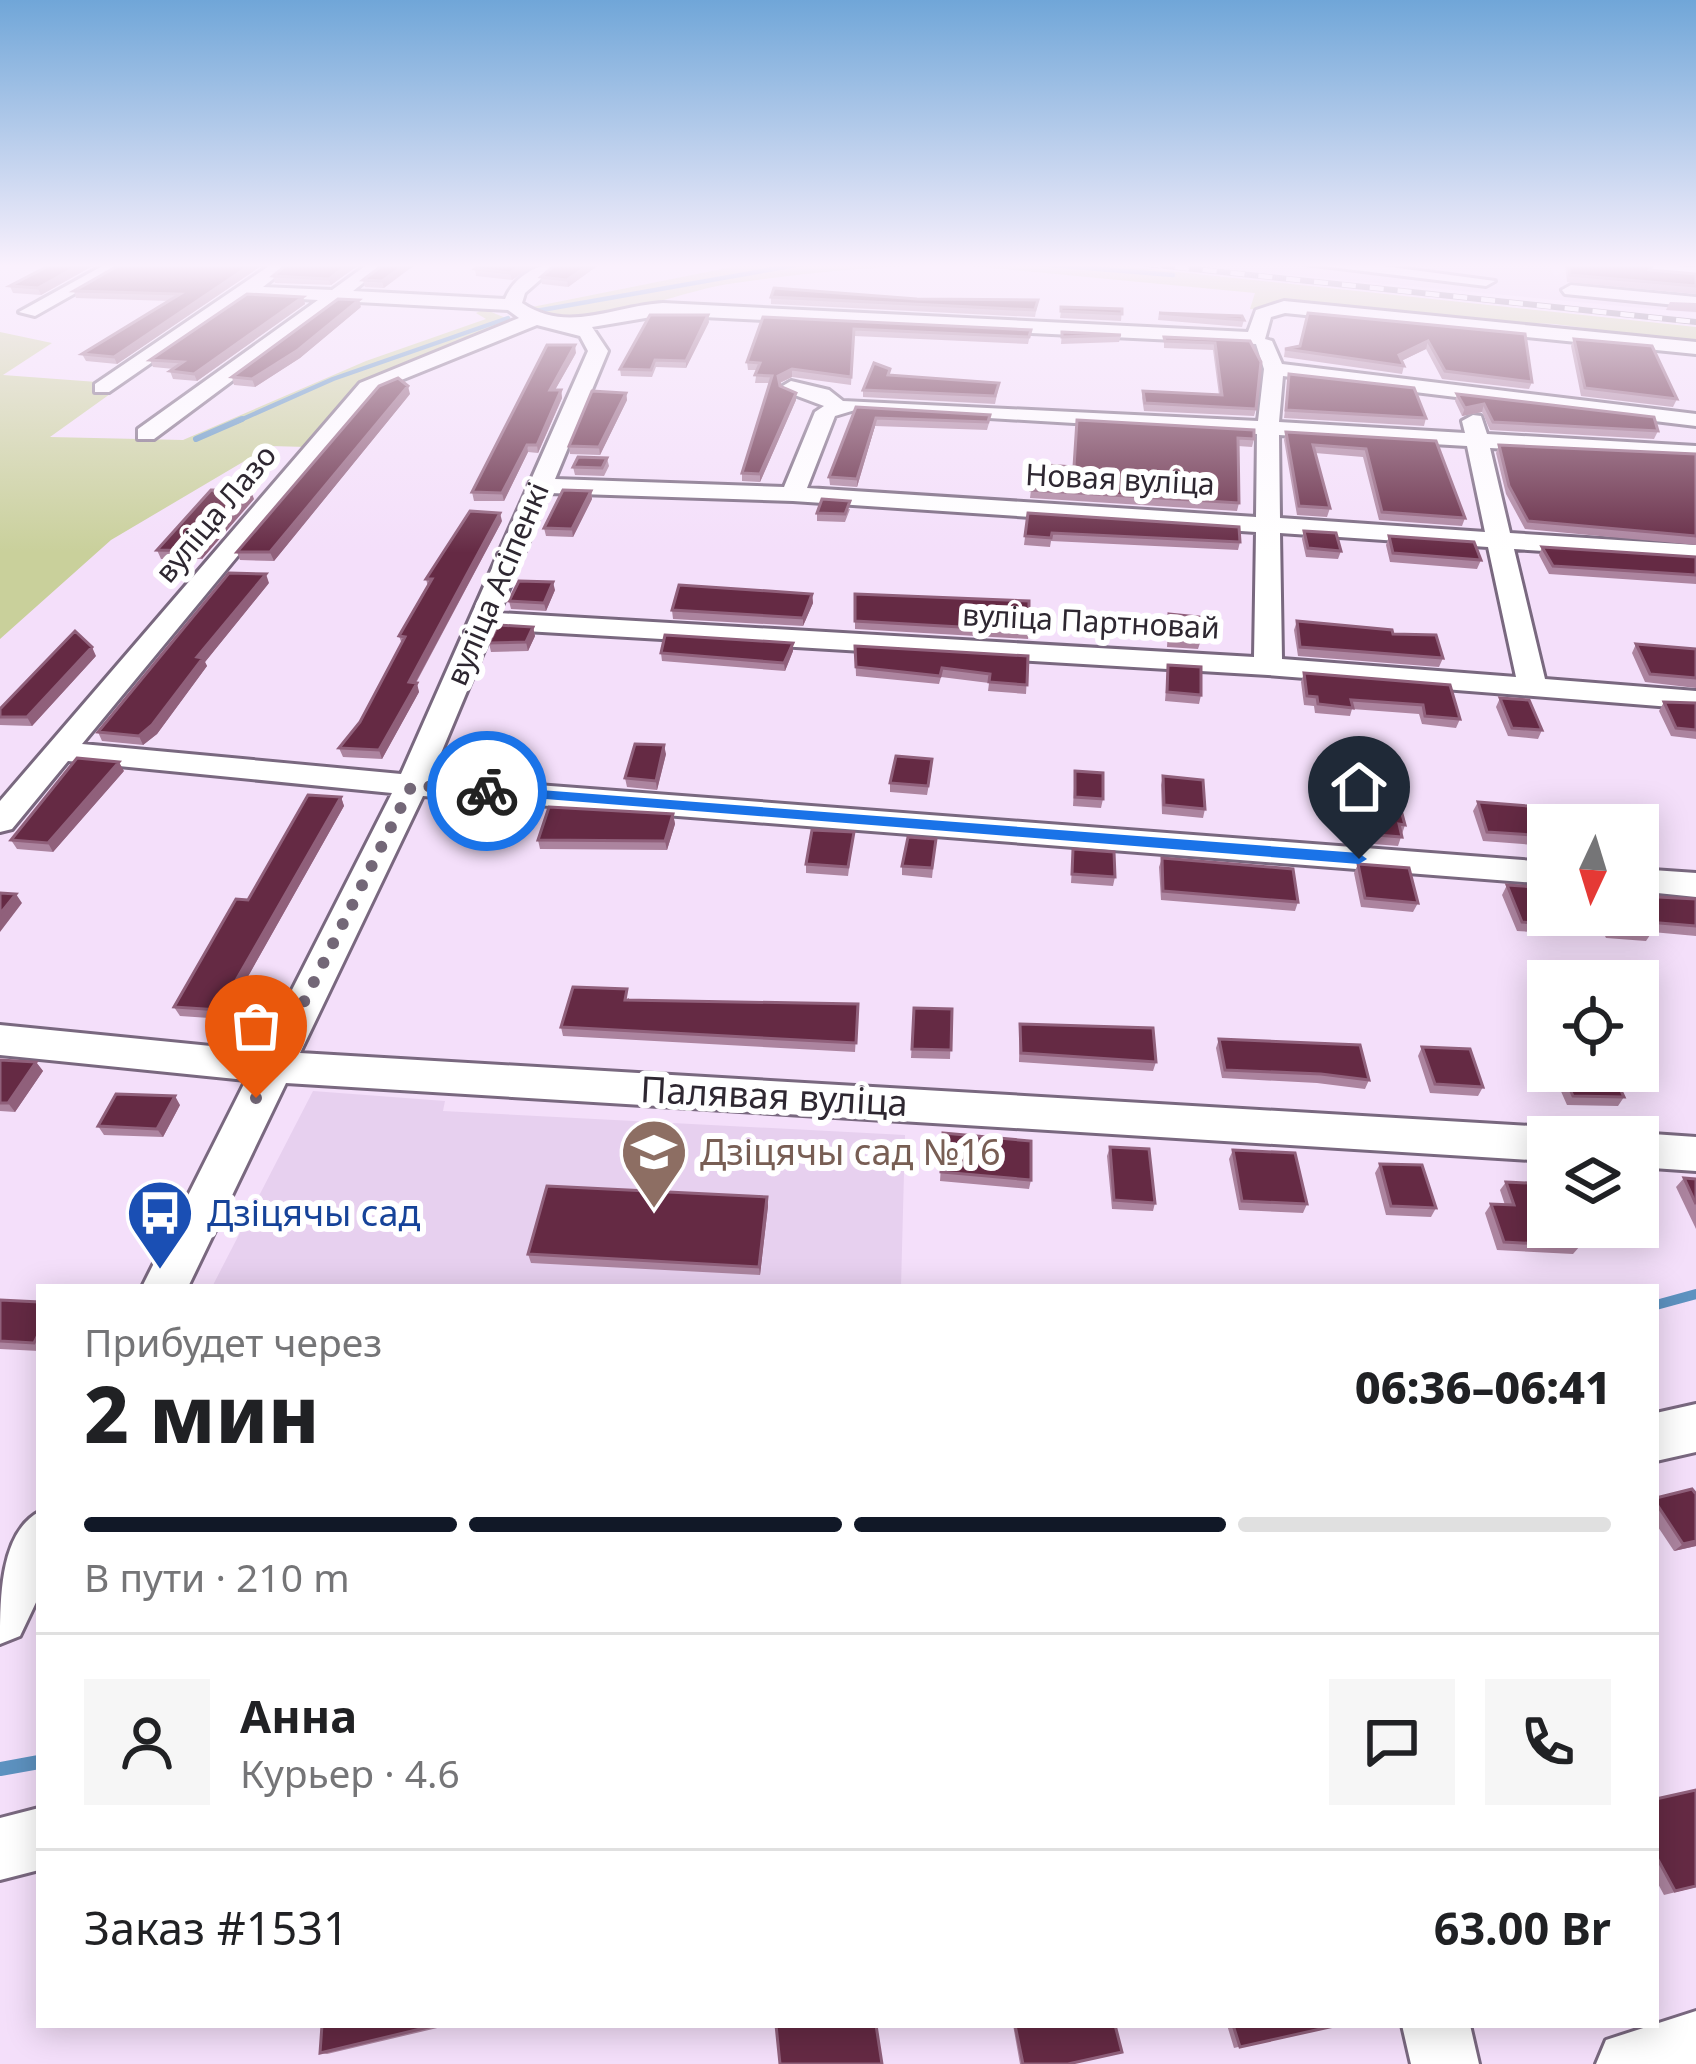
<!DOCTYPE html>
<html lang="ru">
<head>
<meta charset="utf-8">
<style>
	:root { --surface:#fff; --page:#f6f6f6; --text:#202124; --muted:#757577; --line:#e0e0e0; --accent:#111827 }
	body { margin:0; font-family:"Noto Sans",sans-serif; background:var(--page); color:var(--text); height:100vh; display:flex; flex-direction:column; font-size:45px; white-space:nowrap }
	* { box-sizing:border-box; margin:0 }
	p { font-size:39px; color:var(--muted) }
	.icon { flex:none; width:66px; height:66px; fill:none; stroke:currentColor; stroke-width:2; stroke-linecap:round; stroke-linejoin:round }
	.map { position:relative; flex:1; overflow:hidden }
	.panel { position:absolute; left:36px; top:1284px; width:1623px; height:744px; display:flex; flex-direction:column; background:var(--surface); border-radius:0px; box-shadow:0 6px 30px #0003 }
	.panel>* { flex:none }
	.needle { width:78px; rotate:184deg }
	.controls { position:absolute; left:1527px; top:804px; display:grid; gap:24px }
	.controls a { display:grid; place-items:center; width:132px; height:132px; border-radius:0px; background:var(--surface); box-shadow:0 6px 30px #0003; font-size:60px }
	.pin { position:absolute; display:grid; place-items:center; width:102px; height:102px; color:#fff; margin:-123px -51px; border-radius:50% 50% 50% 0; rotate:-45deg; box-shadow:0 0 12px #0007 }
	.pin .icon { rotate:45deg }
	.courier { position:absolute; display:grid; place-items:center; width:120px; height:120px; margin:-60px; border:9px solid #1a73e8; border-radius:50%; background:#fff; color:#222; box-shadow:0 3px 15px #0007 }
	.summary em { font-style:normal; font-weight:800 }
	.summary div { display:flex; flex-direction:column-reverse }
	.summary { display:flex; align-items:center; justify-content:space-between; height:204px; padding:0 48px }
	h1 { font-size:78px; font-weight:800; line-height:90px }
	.bar { display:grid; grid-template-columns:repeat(4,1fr); gap:18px 12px; align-content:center; height:144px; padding:0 48px }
	.bar i { height:15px; border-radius:9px; background:var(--line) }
	.bar .on { background:var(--accent) }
	.bar p { grid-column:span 4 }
	.line { display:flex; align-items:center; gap:30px; padding:0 48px; border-top:3px solid var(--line) }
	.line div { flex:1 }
	.round { display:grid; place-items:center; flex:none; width:126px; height:126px; border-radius:0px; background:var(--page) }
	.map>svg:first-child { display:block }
</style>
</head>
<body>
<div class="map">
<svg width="1696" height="2064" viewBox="0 0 1696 2064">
	<rect width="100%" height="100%" fill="#f4dffa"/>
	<path fill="#e7d0ef" d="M1173,264H1548L1555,276L1581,264H1690L1696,273V313Z
		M313,1091L445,1101L443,1111L905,1135L901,1287H212Z"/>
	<path fill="#c9d09b" d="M747,264L925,265C859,268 793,274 728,284C673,292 578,338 527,308Z
		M1102,264L1696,327V342L1554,324L1250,309L1255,293L961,265Z
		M484,309L513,321L372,379L307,447L270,446L111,540L0,639V332L52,343L3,375L124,384L50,437L183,440L366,361L486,319L476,313Z"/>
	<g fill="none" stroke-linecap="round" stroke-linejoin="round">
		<path stroke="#5d92c0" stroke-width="4.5" d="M1038,264L1173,275
			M536,311L802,264
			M236,422L333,379L508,318"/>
		<path stroke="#5d92c0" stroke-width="6" d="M196,439L242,419"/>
		<path stroke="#5d92c0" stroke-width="10" d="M1656,1305L1696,1294"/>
		<path stroke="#5d92c0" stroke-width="14" d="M0,1769L39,1762"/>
		<g stroke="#79687f" stroke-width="6">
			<path id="minor" d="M106,264H127L35,316L19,312Z
				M272,264H292L263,287L332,290L368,264H387L353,291L505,299C514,277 536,264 558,264L525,293L522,303C568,334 612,306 663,303L1248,332L1256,310L1284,301L1696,342V354L1285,313L1271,317L1265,339L1272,341L1282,364L1696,414V426L1283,376L1279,422L1465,433L1462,421L1473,415L1481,416L1487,434L1696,446V460L1490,448L1510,533L1696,545V561L1514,549L1545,679L1696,691V709L1268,675L493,629L431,777L1548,862V884L423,796L300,1053L1548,1127L1565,1137H1548V1161L286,1083L188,1287H142L246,1080L0,1055V1025L261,1051L392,793L68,761L12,829L0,832V801L360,383L519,318L508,310L339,301L154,439H138V429L318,300L248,296L109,392H95V384ZM663,315L1256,344L1264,369L1258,421L843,401L829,390L791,381L781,387L784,391L824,406L815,412L784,487L555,479L608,351L592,327ZM537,325L580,336L588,351L401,774L82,744L374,391ZM855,410L1257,434L1256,517L807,488L835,416ZM1279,435L1467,446L1485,532L1280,518ZM549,493L793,501L1256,532L1254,657L499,613ZM1280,533L1488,547L1516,677L1282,659Z
				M1306,264H1368L1495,281L1486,286Z
				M1655,265L1696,267V277L1649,274Z
				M1571,285L1696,297V307L1565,294L1562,290Z
				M1638,869L1696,873V897L1638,891Z
				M1638,1133L1696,1137V1171L1638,1167V1137H1626Z
				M1696,1404V1452L1656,1461V1413Z
				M39,1512V1596L20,1636L0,1644C0,1598 0,1533 39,1512Z
				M39,1808V1870L0,1880V1818Z
				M1696,2011V2064H1596L1606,2040Z
				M1402,2025H1470L1479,2064H1411Z"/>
		</g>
		<use href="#minor" fill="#fff" fill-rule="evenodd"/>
		<g stroke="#786c7c" stroke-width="6">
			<path id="rail" d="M1147,264L1696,322"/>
		</g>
		<use href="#rail" stroke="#fff" stroke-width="4.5" stroke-dasharray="14" stroke-linecap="butt"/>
	</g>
	<path fill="#ac849f" d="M9,264H96L41,295L13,293L10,286L48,266Z
		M264,264L117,364L86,361L82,354L170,301L76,298L74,291Z
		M360,264L331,285L275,283L273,276Z
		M384,264V288L365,287L363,280Z
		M600,264L568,287L542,284L541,277Z
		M1565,264H1653L1650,271L1696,274V294L1567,282Z
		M532,265L512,280L476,276L475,269Z
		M303,297L305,304L197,381L173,379L170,371L174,369L153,367L150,360Z
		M771,297L917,299L1038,300L1035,317L771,304Z
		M1670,302L1696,303V312L1666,310Z
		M361,307L300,358L255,387L234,385L232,377Z
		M1122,309L1121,321L1060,318L1061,311Z
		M1159,313L1244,320L1242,327L1158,320Z
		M763,317L1031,330L1028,344L854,336L851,385L792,377L780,383V386L796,400L760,482L742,481V473L770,383H755L757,370H748L747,362Z
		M709,322L686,368L656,367L652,377L621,376L620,369Z
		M1062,332L1121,335L1119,342L1061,344Z
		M1525,334L1532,382L1529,389L1442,379L1426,349L1401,361L1404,366L1402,374L1284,357L1285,349Z
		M1164,337L1250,341L1256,409L1254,416L1144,411L1142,398L1143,391L1219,395L1213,350L1164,348Z
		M1574,339L1677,399L1673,407L1581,396L1571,346Z
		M576,353L555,390H561L562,398L538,453L528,452L504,501H474L472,492Z
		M1289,374L1426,418L1424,426L1284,418Z
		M890,375L998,390L995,404L863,397V390Z
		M626,393L627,400L600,455L570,454L569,446Z
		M410,394L274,561L240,560L237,552Z
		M1457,394L1658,431L1654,439L1490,430L1482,412L1462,416L1455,401Z
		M856,407L989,423L987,430L875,426L857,487L830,485L829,477Z
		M1077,420L1254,439L1252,447L1238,446L1239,503L1237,511L1030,498L1034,464L1073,467Z
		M1286,432L1436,441L1465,518L1462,526L1379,520L1363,457L1315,453L1330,508L1327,517L1297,515L1284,440Z
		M1499,445L1696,454V545L1525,529L1506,494L1496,453Z
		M607,458L609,466L604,476L575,475L573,467Z
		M591,491L592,499L573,537L546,536L544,528Z
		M254,499L202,559H161L157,550Z
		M850,509L845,522L817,521V513Z
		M1028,513L1240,542L1238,550L1051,541L1050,547L1024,545Z
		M502,521L416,683L419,692L382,759L343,757L339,748L360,722L402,644L399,636L428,587L426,579Z
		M1304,531L1341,551L1338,559L1306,557L1302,539Z
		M1389,536L1481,560L1477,569L1390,562L1386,545Z
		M1542,547L1696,557V584L1549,574L1539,555Z
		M269,583L205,662L207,666L157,734L143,745L102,741L98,732Z
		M555,590L546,611L511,609L509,601Z
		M812,594L813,603L803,626L673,619L672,610Z
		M855,594L1029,631L1028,639L855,629Z
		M1169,614L1201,640L1198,649L1167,647Z
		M1297,621L1393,634L1443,658L1439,667L1298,656L1294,630Z
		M533,627L535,636L528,651L491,652L489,643Z
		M793,643V651L785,671L662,661L661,653Z
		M1636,644L1696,649V688L1645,682L1632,653Z
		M855,646L1028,656L1026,694L988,691L989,683L941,677L939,684L856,676Z
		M96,656L32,726L0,725V709Z
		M1168,665L1201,695L1199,704L1165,701Z
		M1304,673L1450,685L1460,719L1456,728L1422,724L1419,714L1352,709L1350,716L1315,713L1314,706L1304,705L1301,682Z
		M1500,698L1542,730L1538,739L1508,736L1496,707Z
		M1664,702L1696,703V739L1671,736L1659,711Z
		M666,754L657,790L627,787L625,778Z
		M932,768L927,795L890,792V783Z
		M124,771L53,852L17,849L11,840Z
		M1075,771L1103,799L1101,808L1073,806Z
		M1163,776L1205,809L1203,818L1162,814L1161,785Z
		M1370,793L1405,825L1398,846L1348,842L1341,809L1345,800L1367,802Z
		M341,797L344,806L224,1019L180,1016L174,1007L248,900Z
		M1478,802L1548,825V846L1483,841L1473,811Z
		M673,814L675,824L667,850L540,849L538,840Z
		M854,832L848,876L806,873V864Z
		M936,839L932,878L902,875V866Z
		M1073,849L1115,877L1113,886L1071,883Z
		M1162,858L1298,902L1295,911L1161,900L1159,867Z
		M1358,864L1418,903L1413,912L1361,907L1354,873Z
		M1507,885L1552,924L1547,933L1517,931L1502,895Z
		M1696,899V936L1652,932L1646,941L1606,938L1595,915H1638Z
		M629,998V1000L858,1004L855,1052L563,1036L561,1027Z
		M914,1008L952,1009L950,1059L911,1058Z
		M1020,1024L1156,1062L1153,1071L1019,1062Z
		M1219,1039L1369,1080L1365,1089L1317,1083L1222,1078L1216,1048Z
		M1422,1047L1483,1087L1478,1096L1430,1093L1418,1056Z
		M0,1060L36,1062L43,1071L15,1112L0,1111Z
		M1552,1071H1612L1624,1097L1618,1106L1567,1105Z
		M180,1105L163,1137L104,1135L98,1126Z
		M943,1133L1031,1180L1029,1189L940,1181Z
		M1110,1147L1155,1203L1153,1211L1112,1209L1107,1156Z
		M1233,1150L1307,1204L1303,1213L1239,1210L1229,1159Z
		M1380,1164L1436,1208L1431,1217L1386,1215L1375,1173Z
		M1684,1178L1696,1179V1229L1676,1187Z
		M1506,1182L1580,1246L1573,1254L1497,1250L1485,1213L1491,1204L1505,1205L1500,1190Z
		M767,1197L768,1206L760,1275L531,1263L528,1254Z
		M0,1300L39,1302V1351L0,1349Z
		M1656,1498L1696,1546L1674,1551L1656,1524Z
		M1656,1799L1696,1887L1664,1895L1656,1880Z
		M322,2025H450L327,2054L320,2053Z
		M1013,2025H1115L1069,2064H1020Z
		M1227,2025H1334L1234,2048Z"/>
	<path fill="#90607b" d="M81,264H96L41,295L38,288Z
		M252,264H264L117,364L114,357Z
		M349,264H360L331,285L329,279Z
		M406,264H416L384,288L382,281Z
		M523,264H536L512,280L510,273Z
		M590,264H600L568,287L567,280Z
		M303,297L305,304L197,381L194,374Z
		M359,300L361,307L300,358L255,387L252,379Z
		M708,315L709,322L686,368V361Z
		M1428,341L1426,349L1397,363L1399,355Z
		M575,345L576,353L551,397L550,390Z
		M792,369V377L779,383L778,376Z
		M408,386L410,394L274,561L270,552Z
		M561,390L562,398L538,453L537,445Z
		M626,393L627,400L600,455L599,447Z
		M796,393V400L760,482V474Z
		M1484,404L1482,412L1462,416L1465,408Z
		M876,418L875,426L857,487V479Z
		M527,445L528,452L504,501L502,493Z
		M251,491L254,499L202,559L199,551Z
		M591,491L592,499L573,537L572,529Z
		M500,513L502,521L411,691L409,682Z
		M266,574L269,583L205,662L207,666L157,734L143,745L139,736L197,657Z
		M553,582L555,590L546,611L544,603Z
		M812,594L813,603L803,626V618Z
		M533,627L535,636L528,651L526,642Z
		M793,643V651L785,671L784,663Z
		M92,647L96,656L32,726L27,717Z
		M417,683L419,692L382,759L379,750Z
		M664,745L666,754L657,790L656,781Z
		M119,762L124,771L53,852L48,843Z
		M341,797L344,806L224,1019L219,1010Z
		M673,814L675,824L667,850L665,841Z
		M16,894L22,903L0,932V914Z
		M36,1062L43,1071L15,1112L8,1103Z
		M175,1096L180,1105L163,1137L157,1129Z
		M767,1197L768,1206L760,1275L759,1267Z
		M1696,1541V1546L1674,1551L1683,1544Z"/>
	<path fill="#652a44" stroke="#90607b" stroke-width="3" d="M52,264H81L38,288L10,286Z
		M121,264H252L114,357L82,354L180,294L74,291Z
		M287,264H349L329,279L273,276Z
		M384,264H406L382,281L363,280Z
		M481,264H523L510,273L475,269Z
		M556,264H590L567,280L541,277Z
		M1568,264H1652L1649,270L1696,274V286L1570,275Z
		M774,288L917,299L1038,300L1035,310L771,297Z
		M247,294L303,297L194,374L170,371L183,362L150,360Z
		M338,299L359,300L298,350L252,379L232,377Z
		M1061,307L1122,309V314L1061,311Z
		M1159,313L1242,316L1244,320Z
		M1308,313L1525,334L1532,382L1445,371L1428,341L1399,355L1404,366L1285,349L1300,346Z
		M650,315H708L686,361L655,360L651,370L620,369Z
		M763,317L1031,330L1029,337L854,329L851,377L792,369L778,376L780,386L796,393L760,474L742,473L772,376L755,375L760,363L747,362Z
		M1062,332L1121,335L1062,337Z
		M1164,337L1250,341L1261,362L1256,409L1145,403L1143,391L1222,395L1215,343L1165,341Z
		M1574,339L1652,346L1677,399L1585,388Z
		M547,345H575L550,390H561L537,445H527L502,493L472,492Z
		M874,363L890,369L888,375L999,383L995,396L863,390Z
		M1289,374L1414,388L1426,418L1286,410Z
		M398,378L408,386L270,552H237L379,386Z
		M592,391L626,393L599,447L569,446Z
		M1457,394L1654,417L1658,431L1493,422L1484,404L1465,408Z
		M856,407L990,415L988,422L876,418L857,479L829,477Z
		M1077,420L1254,430V439L1238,438L1239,503L1031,490L1034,464L1074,467Z
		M1286,432L1436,441L1465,518L1382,512L1366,449L1313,445L1330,508L1299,506Z
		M1499,445L1696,454V536L1528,521L1509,486Z
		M578,457L607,458L602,468L573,467Z
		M211,490L251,491L199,551L157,550Z
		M563,490L591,491L572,529L544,528Z
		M822,499L850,501L845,514L817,513Z
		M470,511L500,513L409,682L417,683L379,750L339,748L360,722L405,637L399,636L432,579H426Z
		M1028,513L1239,527L1240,542L1052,533L1051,538L1025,536Z
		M1304,531L1336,533L1341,551L1308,548Z
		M1389,536L1474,542L1481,560L1393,553Z
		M1542,547L1696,557V575L1553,566Z
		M229,573L266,574L197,657L203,658L152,725L139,736L98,732Z
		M519,581L553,582L544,603L509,601Z
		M679,585L812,594L803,618L672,610Z
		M855,594L1029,601V631L855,621Z
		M1169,614L1200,617L1201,640L1168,639Z
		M1297,621L1392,630L1393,634L1436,635L1443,658L1300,647Z
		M498,625L533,627L526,642L489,643Z
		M75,631L92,647L27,717H0V709Z
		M665,635L793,643L784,663L661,653Z
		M1636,644L1696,649V678L1650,674Z
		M855,646L1028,656L1027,685L989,682L990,674L942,668L940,676L856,667Z
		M1168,665L1201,667V695L1167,692Z
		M1304,673L1450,685L1460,719L1425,716L1423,705L1351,700L1353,708L1318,704L1317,697L1307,696Z
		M1500,698L1529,700L1542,730L1512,728Z
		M1664,702L1696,703V730L1676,728Z
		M635,744L664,745L656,781L625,778Z
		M896,756L932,759L928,786L890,783Z
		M77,758L119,762L48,843L11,840Z
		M1075,771L1103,773V799L1075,797Z
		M1163,776L1203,780L1205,809L1164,805Z
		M1370,793L1397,795L1405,825L1399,824L1402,837L1352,833L1345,800L1373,802Z
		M308,795L341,797L219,1010L174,1007L236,899L248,900Z
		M1478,802L1604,812L1610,825H1548V836L1487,832Z
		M549,807L673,814L665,841L538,840Z
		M812,830L854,832L848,867L806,864Z
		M908,837L936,839L932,868L902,866Z
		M1073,849L1114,852L1115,877L1072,874Z
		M1162,858L1293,869L1298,902L1163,891Z
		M1358,864L1409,868L1418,903L1365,898Z
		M1507,885L1536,887L1552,924L1522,922Z
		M0,893L16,894L0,914Z
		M1638,896L1696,899V926L1647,922L1652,932L1611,929L1605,915H1638Z
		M573,987L627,989L625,1000L858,1004L856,1043L561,1027Z
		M914,1008L952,1009L951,1050L912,1049Z
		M1020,1024L1153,1028L1156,1062L1021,1053Z
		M1219,1039L1360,1045L1369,1080L1321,1074L1225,1070Z
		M1422,1047L1470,1049L1483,1087L1435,1084Z
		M0,1060L36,1062L8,1103H0Z
		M1562,1071H1612L1624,1097L1573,1096Z
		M116,1094L175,1096L157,1129L98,1126Z
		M943,1133L1031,1141V1180L941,1172Z
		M1110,1147L1149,1149L1155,1203L1114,1200Z
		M1233,1150L1295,1153L1307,1204L1242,1201Z
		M1380,1164L1422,1165L1436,1208L1391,1206Z
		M1684,1178L1696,1179V1204Z
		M1506,1182L1548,1184V1227H1573L1580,1246L1504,1242L1491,1204L1514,1205Z
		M547,1186L767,1197L759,1267L528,1254Z
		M0,1300L39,1302V1333L34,1343L0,1341Z
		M1692,1489L1696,1494V1541L1683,1544L1656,1503V1498Z
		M1696,1790V1886L1675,1891L1656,1856V1799Z
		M322,2025H437L320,2053Z
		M776,2025H876L882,2064H780Z
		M1015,2025H1115L1122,2052L1068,2064H1023Z
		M1233,2025H1334V2026L1240,2047Z"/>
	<linearGradient id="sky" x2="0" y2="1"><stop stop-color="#70a6d8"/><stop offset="0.48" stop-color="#faf1fd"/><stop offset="1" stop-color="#faf1fd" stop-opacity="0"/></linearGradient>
	<rect width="1696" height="553" fill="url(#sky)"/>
	<path fill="#1a73e8" d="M487,786L1359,853L1367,859L1359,864L482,794Z"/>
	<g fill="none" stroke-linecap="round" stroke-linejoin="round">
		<path stroke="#736777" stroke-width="12" stroke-dasharray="0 21.6" d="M256,1098L412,785L487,791"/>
	</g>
	<defs>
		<g id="school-pin" transform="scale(3.45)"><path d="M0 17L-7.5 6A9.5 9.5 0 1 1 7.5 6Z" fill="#8d6e63" stroke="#fff"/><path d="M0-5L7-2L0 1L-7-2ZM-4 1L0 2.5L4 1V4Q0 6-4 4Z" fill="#fff"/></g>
		<g id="bus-pin" transform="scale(3.45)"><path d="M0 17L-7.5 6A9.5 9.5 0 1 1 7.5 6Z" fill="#1a4fb4" stroke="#fff"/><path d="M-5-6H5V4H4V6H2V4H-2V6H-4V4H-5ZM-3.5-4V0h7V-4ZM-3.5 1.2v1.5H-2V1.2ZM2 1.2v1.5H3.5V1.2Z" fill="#fff"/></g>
	</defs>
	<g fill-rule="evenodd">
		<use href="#school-pin" x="654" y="1152"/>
		<use href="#bus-pin" x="160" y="1213"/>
	</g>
	<g text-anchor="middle" stroke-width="12" stroke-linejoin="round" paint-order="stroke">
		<g font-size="30" fill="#2e2731" stroke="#fff">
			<text transform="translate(1120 480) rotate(3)" y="10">Новая вуліца</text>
			<text transform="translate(216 514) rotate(-50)" y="10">вуліца Лазо</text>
			<text transform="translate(498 584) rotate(-67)" y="10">вуліца Асіпенкі</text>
			<text transform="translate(1091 622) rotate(3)" y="10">вуліца Партновай</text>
		</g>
		<g font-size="36" fill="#2e2731" stroke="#fff">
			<text transform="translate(774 1096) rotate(3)" y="13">Палявая вуліца</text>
		</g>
		<g font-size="36" fill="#785e54" stroke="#fff" text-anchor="start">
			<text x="700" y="1165">Дзіцячы сад №16</text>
		</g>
		<g font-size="36" fill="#164399" stroke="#fff" text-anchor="start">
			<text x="207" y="1226">Дзіцячы сад</text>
		</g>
	</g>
</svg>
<div class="controls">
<a><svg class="needle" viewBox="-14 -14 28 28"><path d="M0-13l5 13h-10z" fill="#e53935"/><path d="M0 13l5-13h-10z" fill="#757577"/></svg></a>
<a><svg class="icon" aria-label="locate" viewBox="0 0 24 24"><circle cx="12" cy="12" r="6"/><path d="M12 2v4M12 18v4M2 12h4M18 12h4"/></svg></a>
<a><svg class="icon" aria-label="layers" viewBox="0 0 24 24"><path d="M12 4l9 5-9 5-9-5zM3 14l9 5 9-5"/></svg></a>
</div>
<div class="pin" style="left:256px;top:1098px;background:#ea580c"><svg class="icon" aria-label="bag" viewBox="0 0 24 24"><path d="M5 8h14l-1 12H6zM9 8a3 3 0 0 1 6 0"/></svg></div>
<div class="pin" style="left:1359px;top:859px;background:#1f2937"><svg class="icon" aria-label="home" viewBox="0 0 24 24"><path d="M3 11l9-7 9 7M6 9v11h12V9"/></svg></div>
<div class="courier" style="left:487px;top:791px"><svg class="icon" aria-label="bike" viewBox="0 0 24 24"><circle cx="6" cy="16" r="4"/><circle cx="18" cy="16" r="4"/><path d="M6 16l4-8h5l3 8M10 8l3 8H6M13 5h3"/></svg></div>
<section class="panel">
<div class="summary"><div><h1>2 мин</h1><p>Прибудет через</p></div><em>06:36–06:41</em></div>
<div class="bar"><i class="on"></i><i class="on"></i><i class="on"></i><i></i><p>В пути · 210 m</p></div>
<div class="line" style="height:216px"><a class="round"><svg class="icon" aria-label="person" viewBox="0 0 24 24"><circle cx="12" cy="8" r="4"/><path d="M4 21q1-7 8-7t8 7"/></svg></a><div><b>Анна</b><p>Курьер · 4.6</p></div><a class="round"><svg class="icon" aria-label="chat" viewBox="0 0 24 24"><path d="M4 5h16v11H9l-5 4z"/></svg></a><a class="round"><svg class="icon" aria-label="phone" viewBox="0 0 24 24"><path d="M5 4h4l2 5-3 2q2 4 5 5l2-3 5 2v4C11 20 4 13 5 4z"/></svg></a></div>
<div class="line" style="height:156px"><div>Заказ #1531</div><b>63.00 Br</b></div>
</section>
</div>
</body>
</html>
